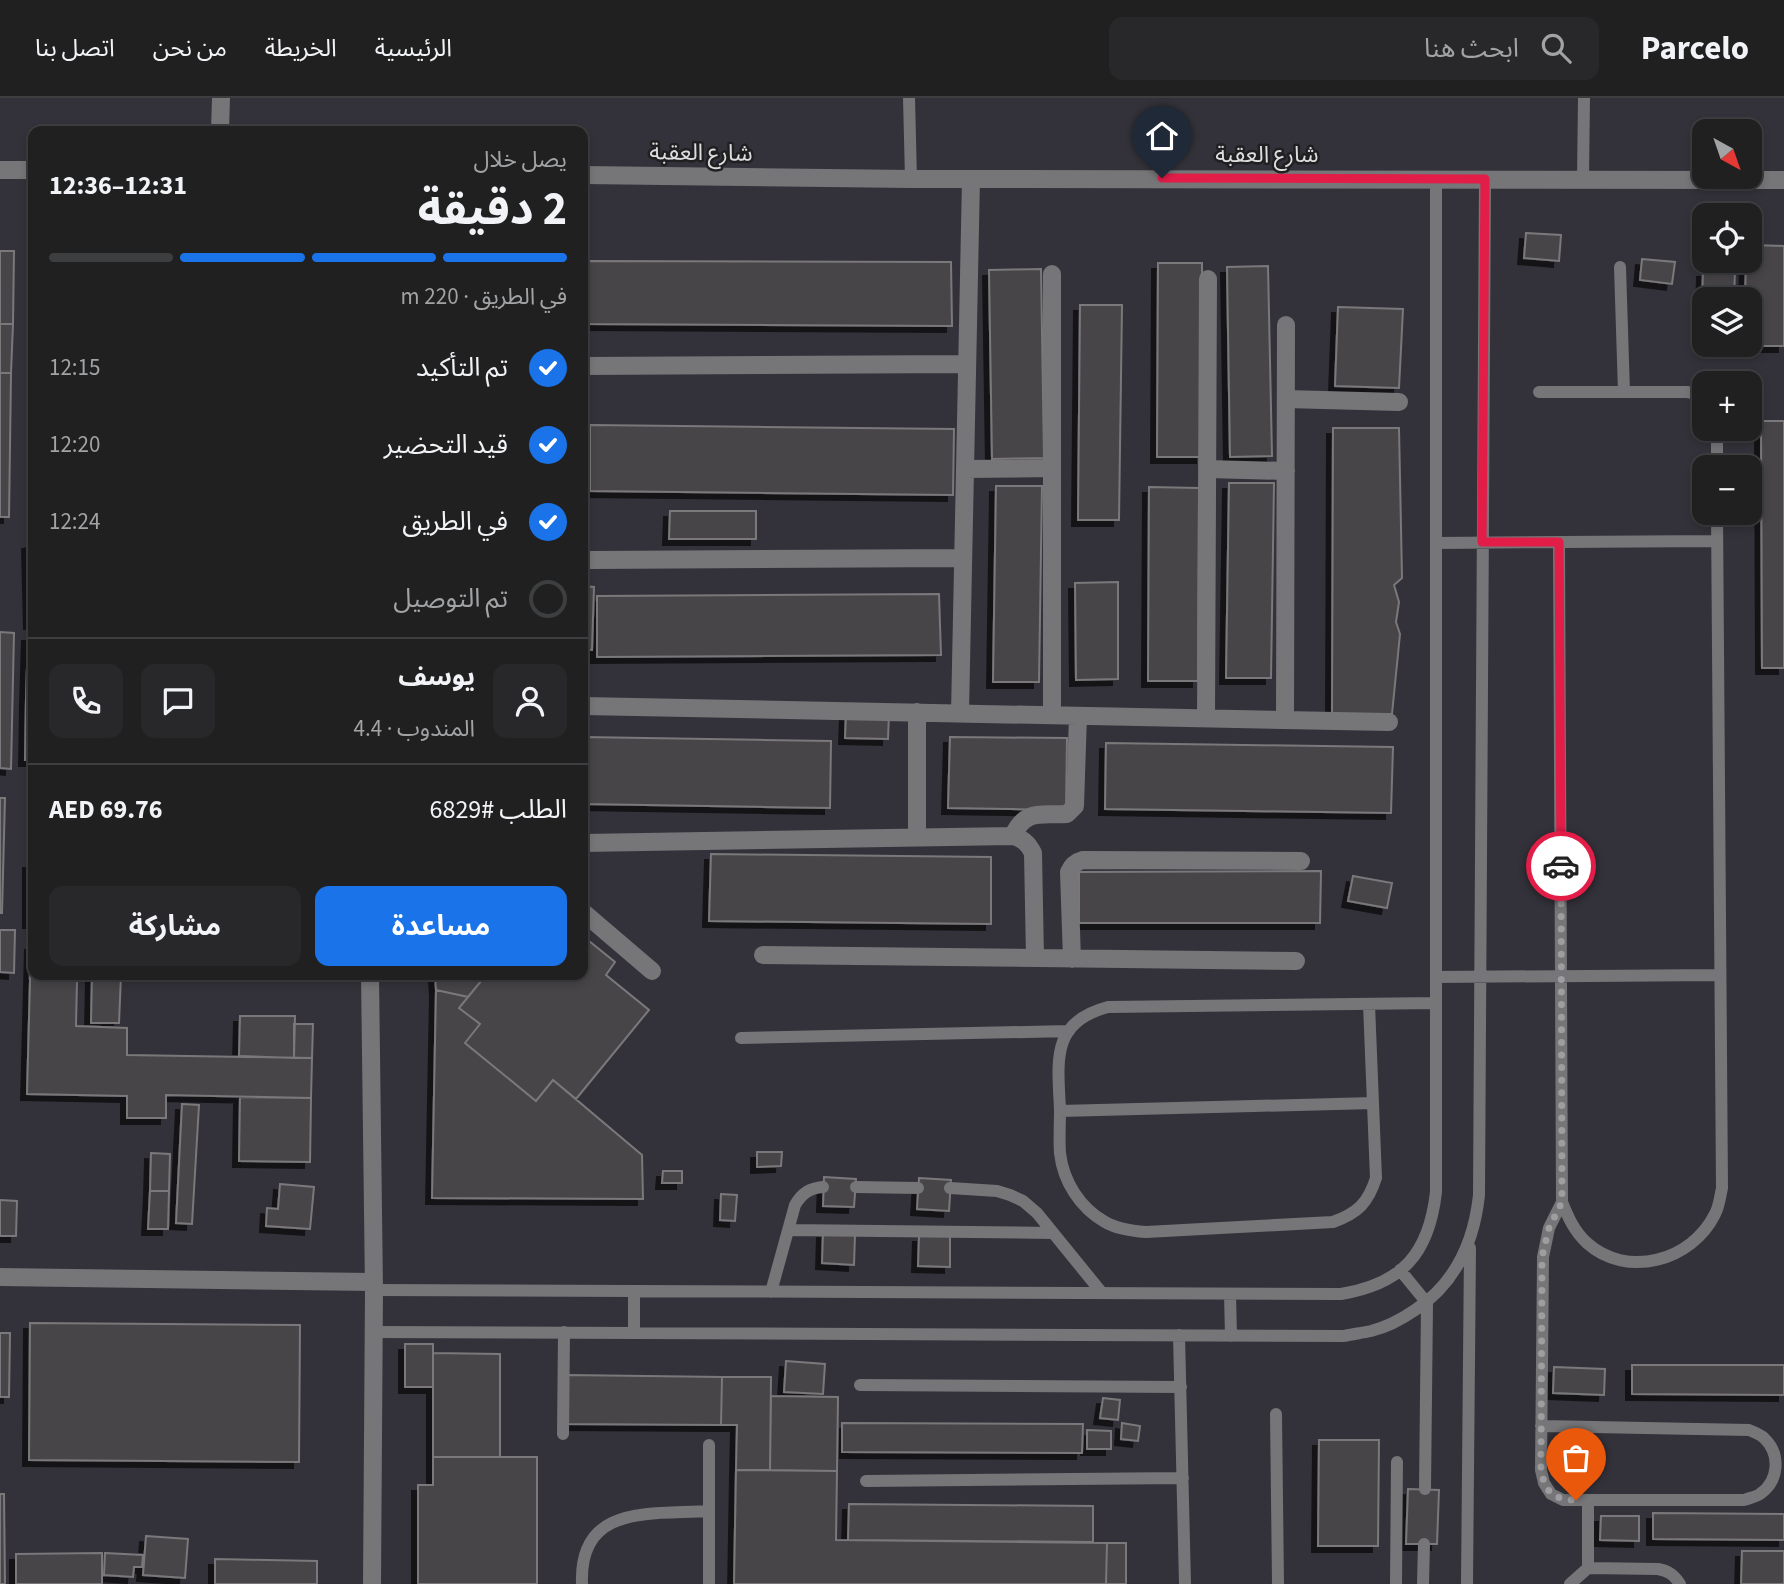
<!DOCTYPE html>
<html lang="ar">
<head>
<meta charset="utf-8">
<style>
	:root { --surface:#202021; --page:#28282a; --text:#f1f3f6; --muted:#a2a3a5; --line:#3d3e3f; --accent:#1a73e8 }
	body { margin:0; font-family:"Source Sans 3","Noto Sans Arabic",sans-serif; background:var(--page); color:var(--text); direction:rtl; height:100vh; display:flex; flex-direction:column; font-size:26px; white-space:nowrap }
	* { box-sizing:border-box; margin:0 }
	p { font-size:23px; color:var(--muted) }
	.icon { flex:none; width:38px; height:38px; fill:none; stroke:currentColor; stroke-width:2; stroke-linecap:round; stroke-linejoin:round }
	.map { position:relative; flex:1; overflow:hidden; direction:ltr }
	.side { position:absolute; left:28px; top:28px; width:560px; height:854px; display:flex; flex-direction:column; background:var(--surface); border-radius:14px; box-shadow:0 4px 10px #0003,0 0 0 2px var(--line); direction:rtl }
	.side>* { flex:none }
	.needle { width:46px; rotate:140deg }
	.fabs { position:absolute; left:1692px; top:21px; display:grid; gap:14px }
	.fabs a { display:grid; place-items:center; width:70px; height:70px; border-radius:14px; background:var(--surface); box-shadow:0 4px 10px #0003,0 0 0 2px var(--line); font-size:35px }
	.pin { position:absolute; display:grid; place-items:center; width:60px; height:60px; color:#fff; margin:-72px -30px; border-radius:50% 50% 50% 0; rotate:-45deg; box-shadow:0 0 7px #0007 }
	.pin .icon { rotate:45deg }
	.courier { position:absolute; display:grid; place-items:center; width:70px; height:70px; margin:-35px; border:5px solid #e11d48; border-radius:50%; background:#fff; color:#222; box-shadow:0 2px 9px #0007 }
	.head em { font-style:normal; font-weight:700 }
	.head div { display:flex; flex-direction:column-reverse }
	.head { display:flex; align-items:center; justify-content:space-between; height:119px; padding:0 21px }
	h1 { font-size:46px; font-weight:700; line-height:52px }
	.bar { display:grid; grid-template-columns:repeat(4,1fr); gap:10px 7px; align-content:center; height:84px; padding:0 21px }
	.bar i { height:9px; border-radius:5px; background:var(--line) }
	.bar .current { background:var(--accent) }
	.bar p { grid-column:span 4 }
	.line { display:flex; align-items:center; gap:18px; padding:0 21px; border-top:2px solid var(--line) }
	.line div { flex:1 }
	.round { display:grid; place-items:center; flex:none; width:74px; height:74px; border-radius:14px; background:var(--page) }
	ol { padding:0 21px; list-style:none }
	li { display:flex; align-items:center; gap:21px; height:77px }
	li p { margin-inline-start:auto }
	li .icon { padding:7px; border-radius:50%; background:var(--accent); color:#fff; stroke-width:4 }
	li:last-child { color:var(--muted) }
	li i { width:38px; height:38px; border:4px solid var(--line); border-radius:50% }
	.button { display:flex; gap:14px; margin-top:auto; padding:14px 21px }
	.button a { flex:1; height:80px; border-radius:14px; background:var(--accent); color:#fff; font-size:28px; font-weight:700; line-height:80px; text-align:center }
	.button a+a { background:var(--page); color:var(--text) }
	header { display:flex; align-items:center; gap:42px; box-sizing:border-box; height:98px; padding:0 35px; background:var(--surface); border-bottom:2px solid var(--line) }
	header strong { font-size:33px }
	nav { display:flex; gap:38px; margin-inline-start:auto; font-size:24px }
	.search { width:490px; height:63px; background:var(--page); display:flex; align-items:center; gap:18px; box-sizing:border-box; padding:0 24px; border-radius:14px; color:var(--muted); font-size:26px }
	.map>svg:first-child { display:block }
</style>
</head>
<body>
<header>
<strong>Parcelo</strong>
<div class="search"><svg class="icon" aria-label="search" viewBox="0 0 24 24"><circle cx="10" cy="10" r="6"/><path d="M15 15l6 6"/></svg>ابحث هنا</div>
<nav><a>الرئيسية</a><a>الخريطة</a><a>من نحن</a><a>اتصل بنا</a></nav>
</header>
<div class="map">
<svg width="1784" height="1486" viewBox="0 0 1784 1486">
	<defs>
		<filter id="shadow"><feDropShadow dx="-6" dy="6" stdDeviation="0" flood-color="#0009"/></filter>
	</defs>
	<rect width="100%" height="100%" fill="#2a2a2c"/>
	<path fill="#33323a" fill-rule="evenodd" d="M0,0H1784V1486H0ZM33,33H583V877H33ZM1704,33H1750V79H1704ZM1704,117H1750V163H1704ZM1704,201H1750V247H1704ZM1704,285H1750V331H1704ZM1704,369H1750V415H1704Z"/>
	<path fill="#474547" stroke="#7a787a" stroke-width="2" filter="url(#shadow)" d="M1526,135L1561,137L1559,163L1524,160Z
		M1750,147L1784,148V248H1744L1750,247V201H1745L1746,163H1750Z
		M0,153H14L13,226H0Z
		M1642,161L1675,164L1672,186L1640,182Z
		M584,163L951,164L952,228L587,226V203H583Z
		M1158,165H1202V359H1157Z
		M1268,168L1272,358L1230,359L1227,169Z
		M1041,171L1044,360L992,361L989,172Z
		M1703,173H1735L1734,201H1704V234H1701Z
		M1080,207H1122L1119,422H1078Z
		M1338,209L1403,211L1399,290L1335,288Z
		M0,226H13L11,275H0Z
		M0,275H11L9,419H0Z
		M1761,323H1784V570H1762Z
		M590,327L954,331L953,397L590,393Z
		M1333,330H1399L1402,480L1394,487L1399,504L1396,524L1400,536L1392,616H1332Z
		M1229,385H1274L1271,580H1226Z
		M996,388H1042L1039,584H993Z
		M1149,389L1199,390L1198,583H1148Z
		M670,413H756V441H669Z
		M33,444V525H30L28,445Z
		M1118,484V581L1076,582L1075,485Z
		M583,488L594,489L592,552L583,551Z
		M939,496L941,557L597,559V498Z
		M0,534L14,535L11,671L0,670Z
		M28,537H33V602H26Z
		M26,602H33V662H25Z
		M846,614L889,615L888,641L845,640Z
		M583,639L831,643L830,710L583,706Z
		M950,639L1067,640L1066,712L948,710Z
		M1106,645L1393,649L1391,715L1105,711Z
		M0,700H5L2,815H0Z
		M711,756L991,759V826L709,823Z
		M29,764H33V824H29Z
		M1321,773L1320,825H1079V774Z
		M1353,778L1392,785L1387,810L1348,803Z
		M0,832H15L14,875L0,874Z
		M589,843L615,864L606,877L649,912L576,1001L553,982L536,1003L465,945L480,926L459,910L486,877H583V850Z
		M31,846H33V877H61V882H77L76,928L127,930V957L312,960L311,1000L166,997V1020H127V998L27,996Z
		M92,877H121L119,925H91Z
		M435,877H486L468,899L436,892Z
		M436,892L468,899L459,910L480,926L465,945L536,1003L553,982L642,1057L643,1101L432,1100Z
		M240,918H295L294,960L239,958Z
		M294,926H313L312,960H294Z
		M240,999L311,1000L310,1064L239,1063Z
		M182,1006L199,1007L192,1126L176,1125Z
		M757,1054H782L781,1068L757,1069Z
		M151,1055L170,1056L169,1093H150Z
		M663,1073H682V1085H662Z
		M824,1079L856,1081L854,1109L823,1108Z
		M919,1080L951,1082L949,1113L917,1111Z
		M280,1086L314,1089L310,1131L266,1128L267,1110L278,1111Z
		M150,1093H169L168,1131H148Z
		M721,1096L737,1097L735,1123L720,1122Z
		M0,1102L17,1103L16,1138H0Z
		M823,1134L855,1136L854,1167L822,1165Z
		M919,1138H950V1169L918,1168Z
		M30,1225L300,1227L299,1364L29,1362Z
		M0,1235H10L9,1299H0Z
		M405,1246H433V1289H405Z
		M433,1255L500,1256V1359H433Z
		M786,1263L825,1266L823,1296L784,1294Z
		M1632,1267H1784V1297L1632,1296Z
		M1554,1269L1605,1271L1604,1297L1553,1295Z
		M567,1277L722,1279L721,1327L566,1326Z
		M722,1279H771L770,1372H736L737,1327H721Z
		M771,1298L838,1299L837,1373L770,1372Z
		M1103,1300L1120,1302L1118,1322L1100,1320Z
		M842,1325L1083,1326L1082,1355L842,1354Z
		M1122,1325L1140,1328L1138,1343L1121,1341Z
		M1087,1332L1111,1333V1351H1087Z
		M1319,1342H1379L1378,1448H1318Z
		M433,1359H537V1486H418V1387H433Z
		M736,1372L837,1373L836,1442L1107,1445L1106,1486H734Z
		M1408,1391L1439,1392L1437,1446H1406Z
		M0,1396H4L5,1486H0Z
		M849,1406L1093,1408V1444L848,1442Z
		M1653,1415L1784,1416V1442L1653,1441Z
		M1601,1418H1639V1443L1600,1442Z
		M146,1438L188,1441L185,1480L143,1477Z
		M1107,1445H1126V1486H1106Z
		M1742,1453H1784V1486H1741Z
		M102,1455V1486H16V1456Z
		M105,1455L143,1457L142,1469H134L133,1479L104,1477Z
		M215,1461L317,1463V1486H215Z"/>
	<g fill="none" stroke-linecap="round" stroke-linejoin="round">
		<path stroke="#767578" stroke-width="12" d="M909,0L911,81
			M1583,81L1584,0
			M1620,169L1624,294
			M1539,294H1687L1698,296L1704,300
			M1717,331V369
			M1559,444L1562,1104C1568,1119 1574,1133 1587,1145C1627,1181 1692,1163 1715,1116C1719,1109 1720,1099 1722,1090L1717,415
			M1436,445L1717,443
			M1436,879L1719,877
			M1369,906L1376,1080C1368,1105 1358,1115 1333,1124L1146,1134C1132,1133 1117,1131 1105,1124C1080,1110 1063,1083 1060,1055C1059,1041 1060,1026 1060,1012C1058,964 1050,924 1108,909L1436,905
			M741,940L1069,933
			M1060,1013L1373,1005
			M856,1089L918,1090
			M950,1090L997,1093L1010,1097L1023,1103L1037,1115L1102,1195
			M788,1132L1053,1135
			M1400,1172L1427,1205L1425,1391
			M374,1192L1341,1196C1402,1186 1429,1156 1436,1094V81
			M771,1194L795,1107C802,1095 810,1090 823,1089
			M1230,1196L1231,1238
			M373,1234L1344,1238C1353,1236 1362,1235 1371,1233C1387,1229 1402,1221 1415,1212C1456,1185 1474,1144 1479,1097L1485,81
			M634,1235V1193
			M1179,1237L1185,1486
			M860,1287L1181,1289
			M1276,1316L1278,1486
			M1541,1328L1749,1332C1754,1334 1761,1337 1764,1340C1781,1356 1779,1383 1760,1396C1756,1399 1749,1400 1744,1402H1563L1551,1396L1544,1385L1541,1372L1543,1159L1549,1130L1562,1104
			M563,1336L564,1234
			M866,1383L1183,1380
			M1588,1402V1470
			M582,1486C579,1405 652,1417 709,1413
			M709,1486V1347
			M1396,1486L1397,1364
			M1423,1486L1424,1446
			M1467,1486L1470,1150
			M1570,1486L1588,1470L1658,1471C1669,1473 1674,1477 1680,1486"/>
		<path stroke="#767578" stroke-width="18" d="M220,33L221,0
			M583,268L967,266
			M1286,301L1399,304
			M965,371L1052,370
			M1207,371L1286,373
			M590,462L963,460
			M583,608L1389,624
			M917,614V739
			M960,615L971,81
			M1052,617V176
			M1206,620L1208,181
			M1285,622L1286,227
			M1013,738C1025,710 1042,718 1067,716L1075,708L1078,618
			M583,745L1013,738C1023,741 1028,745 1033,755L1035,860
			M583,814L652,873
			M763,857L1296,863
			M1072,861L1069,774C1072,767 1076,764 1083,762L1301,763
			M370,877L374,1192L372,1486
			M0,1179L373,1184"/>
		<path stroke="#767578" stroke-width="18" d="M0,72H33
			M583,77L911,81L1784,82"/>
	</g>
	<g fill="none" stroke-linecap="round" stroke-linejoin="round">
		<path stroke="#9e9ea0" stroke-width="7" stroke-dasharray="0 12.6" d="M1561,768L1562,1104L1549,1130L1542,1159L1541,1372C1545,1394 1553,1402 1576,1402"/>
		<path stroke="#e11d48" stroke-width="9" d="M1162,80L1485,81L1482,444H1559L1561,768"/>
	</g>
	<g text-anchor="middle" stroke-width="5" stroke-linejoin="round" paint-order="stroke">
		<g font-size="23" fill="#ddddde" stroke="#202022">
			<text transform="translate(701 54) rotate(1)" y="8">شارع العقبة</text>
			<text x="1267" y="64">شارع العقبة</text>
		</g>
	</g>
</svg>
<div class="fabs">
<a><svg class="needle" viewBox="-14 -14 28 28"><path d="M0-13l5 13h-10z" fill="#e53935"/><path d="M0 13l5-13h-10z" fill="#a2a3a5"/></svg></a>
<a><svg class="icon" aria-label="locate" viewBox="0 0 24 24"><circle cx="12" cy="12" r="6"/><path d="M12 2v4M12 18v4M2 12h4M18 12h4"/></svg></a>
<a><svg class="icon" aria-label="layers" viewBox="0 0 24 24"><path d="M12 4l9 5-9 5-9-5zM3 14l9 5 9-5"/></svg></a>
<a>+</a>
<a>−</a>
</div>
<div class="pin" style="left:1576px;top:1402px;background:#ea580c"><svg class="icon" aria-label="bag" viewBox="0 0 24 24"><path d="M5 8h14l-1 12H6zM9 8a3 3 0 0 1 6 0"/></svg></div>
<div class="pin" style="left:1162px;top:80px;background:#1f2937"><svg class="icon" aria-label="home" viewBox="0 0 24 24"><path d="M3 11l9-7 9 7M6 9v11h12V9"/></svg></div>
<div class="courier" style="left:1561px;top:768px"><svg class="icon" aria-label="car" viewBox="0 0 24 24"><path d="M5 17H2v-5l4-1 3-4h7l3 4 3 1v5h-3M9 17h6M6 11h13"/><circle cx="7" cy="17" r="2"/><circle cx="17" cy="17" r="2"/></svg></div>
<section class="side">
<div class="head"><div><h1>2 دقيقة</h1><p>يصل خلال</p></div><em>12:31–12:36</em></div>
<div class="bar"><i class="current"></i><i class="current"></i><i class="current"></i><i></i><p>في الطريق · 220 m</p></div>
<ol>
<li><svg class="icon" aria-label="check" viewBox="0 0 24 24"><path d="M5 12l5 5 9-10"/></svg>تم التأكيد<p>12:15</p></li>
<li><svg class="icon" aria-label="check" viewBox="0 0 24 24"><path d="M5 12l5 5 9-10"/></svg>قيد التحضير<p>12:20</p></li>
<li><svg class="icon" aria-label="check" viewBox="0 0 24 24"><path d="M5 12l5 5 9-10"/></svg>في الطريق<p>12:24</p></li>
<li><i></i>تم التوصيل</li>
</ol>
<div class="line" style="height:126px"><a class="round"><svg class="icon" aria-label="person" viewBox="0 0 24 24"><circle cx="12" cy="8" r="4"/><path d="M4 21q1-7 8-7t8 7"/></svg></a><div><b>يوسف</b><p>المندوب · 4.4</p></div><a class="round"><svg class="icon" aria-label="chat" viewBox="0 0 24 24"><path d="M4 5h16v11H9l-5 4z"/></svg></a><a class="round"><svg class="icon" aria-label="phone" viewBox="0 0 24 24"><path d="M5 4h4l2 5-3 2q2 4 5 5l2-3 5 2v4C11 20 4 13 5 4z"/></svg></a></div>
<div class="line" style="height:91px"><div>الطلب #6829</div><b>AED 69.76</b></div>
<div class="button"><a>مساعدة</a><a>مشاركة</a></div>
</section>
</div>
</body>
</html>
